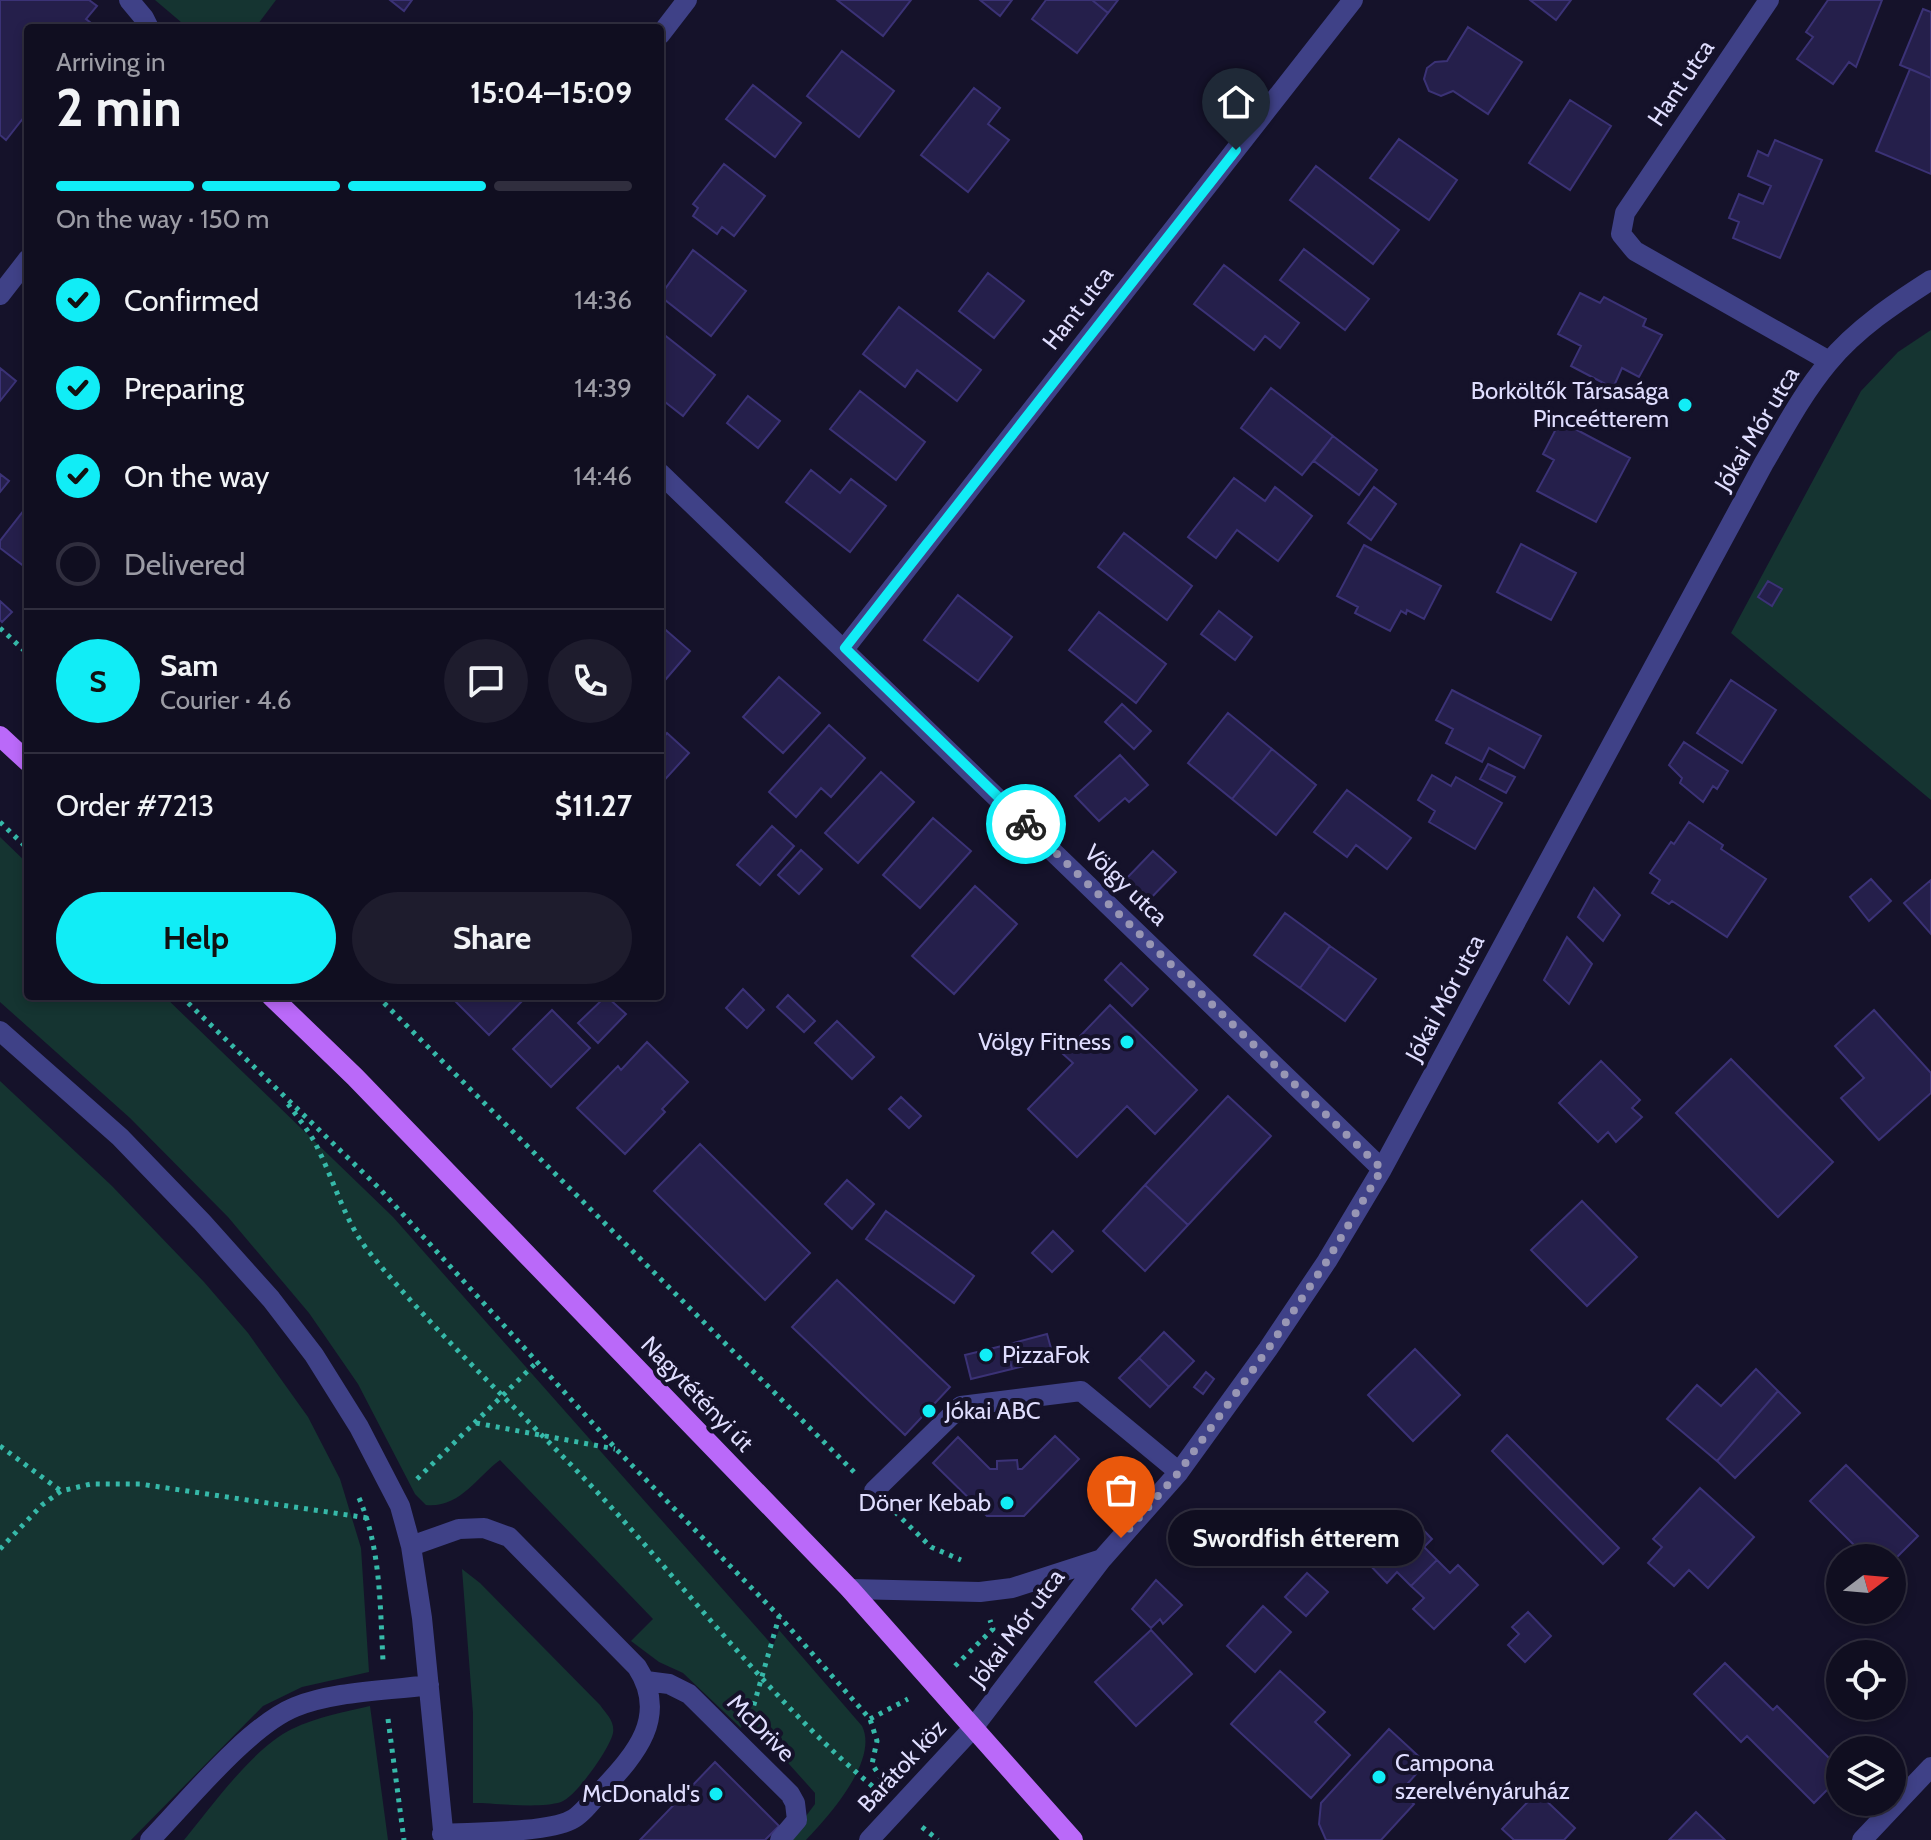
<!DOCTYPE html>
<html lang="en">
<head>
<meta charset="utf-8">
<style>
	:root { --surface:#100e20; --page:#1e1c2d; --text:#f1f3f6; --muted:#9c9ca5; --line:#302e3e; --accent:#11edf6 }
	body { margin:0; font-family:Cabin,sans-serif; background:var(--page); color:var(--text); height:100vh; display:flex; flex-direction:column; font-size:30px; white-space:nowrap }
	* { box-sizing:border-box; margin:0 }
	p { font-size:26px; color:var(--muted) }
	.icon { flex:none; width:44px; height:44px; fill:none; stroke:currentColor; stroke-width:2; stroke-linecap:round; stroke-linejoin:round }
	.map { position:relative; flex:1; overflow:hidden }
	.side { position:absolute; left:24px; top:24px; width:640px; height:976px; display:flex; flex-direction:column; background:var(--surface); border-radius:8px; box-shadow:0 4px 12px #0003,0 0 0 2px var(--line) }
	.side>* { flex:none }
	.needle { width:52px; rotate:74deg }
	.buttons { position:absolute; left:1826px; top:1544px; display:grid; gap:16px }
	.buttons a { display:grid; place-items:center; width:80px; height:80px; border-radius:50%; background:var(--surface); box-shadow:0 4px 12px #0003,0 0 0 2px var(--line); font-size:40px }
	.pin { position:absolute; display:grid; place-items:center; width:68px; height:68px; color:#fff; margin:-82px -34px; border-radius:50% 50% 50% 0; rotate:-45deg; box-shadow:0 0 8px #0007 }
	.pin .icon { rotate:45deg }
	.courier { position:absolute; display:grid; place-items:center; width:80px; height:80px; margin:-40px; border:6px solid #11edf6; border-radius:50%; background:#fff; color:#222; box-shadow:0 2px 10px #0007 }
	.bubble { position:absolute; height:56px; border-radius:28px; background:var(--surface); box-shadow:0 4px 12px #0003,0 0 0 2px var(--line); font-size:26px; font-weight:700; line-height:56px; text-align:center }
	.headline em { font-style:normal; font-weight:700 }
	.headline div { display:flex; flex-direction:column-reverse }
	.headline { display:flex; align-items:center; justify-content:space-between; height:136px; padding:0 32px }
	h1 { font-size:52px; font-weight:700; line-height:60px }
	.bar { display:grid; grid-template-columns:repeat(4,1fr); gap:12px 8px; align-content:center; height:96px; padding:0 32px }
	.bar i { height:10px; border-radius:6px; background:var(--line) }
	.bar .current { background:var(--accent) }
	.bar p { grid-column:span 4 }
	.line { display:flex; align-items:center; gap:20px; padding:0 32px; border-top:2px solid var(--line) }
	.line div { flex:1 }
	.round { display:grid; place-items:center; flex:none; width:84px; height:84px; border-radius:42px; background:var(--page) }
	ol { padding:0 32px; list-style:none }
	li { display:flex; align-items:center; gap:24px; height:88px }
	li p { margin-inline-start:auto }
	li .icon { padding:8px; border-radius:50%; background:var(--accent); color:#111; stroke-width:4 }
	li:last-child { color:var(--muted) }
	li i { width:44px; height:44px; border:4px solid var(--line); border-radius:50% }
	.action { display:flex; gap:16px; margin-top:auto; padding:16px 32px }
	.action a { flex:1; height:92px; border-radius:48px; background:var(--accent); color:#111; font-size:32px; font-weight:700; line-height:92px; text-align:center }
	.action a+a { background:var(--page); color:var(--text) }
	.map>svg:first-child { display:block }
</style>
</head>
<body>
<div class="map">
<svg width="1931" height="1840" viewBox="0 0 1931 1840">
	<rect width="100%" height="100%" fill="#15122a"/>
	<path fill="#153431" d="M155,0H276L255,28H188Z
		M1931,330V800L1731,633L1861,391L1898,352Z
		M0,837L28,864V996H164L393,1217L773,1646L779,1630L862,1726C879,1760 829,1816 806,1840H788L815,1804V1793L745,1715L741,1728L683,1673L659,1662L631,1641L653,1619L500,1460C476,1478 460,1508 426,1505L415,1494L358,1384L309,1313L228,1217L130,1118L0,1002Z
		M0,1081L112,1186L204,1282L248,1333L308,1417L340,1479L361,1548L369,1672L302,1687L263,1706L131,1840H0Z
		M462,1569L480,1583L600,1705C606,1714 615,1721 613,1733C610,1748 576,1797 561,1802C539,1809 497,1803 473,1803V1713Z
		M370,1706L388,1840H184C212,1806 253,1748 292,1729C317,1717 344,1712 370,1706Z"/>
	<path fill="#251f4b" stroke="#3b3276" stroke-width="2" d="M0,0H89L97,6L86,19L95,26L93,28H28V112L6,140L0,135Z
		M390,0H412L404,11Z
		M837,0H911L883,36Z
		M980,0H1012L1000,16Z
		M1046,0H1092L1108,13L1077,53L1032,19Z
		M1092,0H1118L1108,13Z
		M1530,0H1571L1556,20Z
		M1828,0H1882L1856,67L1849,62L1833,84L1797,59L1813,37L1806,32Z
		M1923,9L1931,12V78L1900,65Z
		M1468,27L1522,62L1488,114L1453,91L1441,96L1429,91L1424,79L1427,68L1435,62L1447,61Z
		M842,51L894,91L859,137L807,96Z
		M1910,69L1931,78V174L1876,151Z
		M753,85L801,123L775,157L726,119Z
		M974,88L1000,108L988,124L1009,140L968,192L921,155Z
		M1570,100L1611,126L1570,190L1529,163Z
		M1399,139L1457,180L1429,220L1370,178Z
		M1775,140L1822,160L1780,258L1733,238L1739,222L1729,218L1739,194L1763,204L1771,186L1748,176L1758,151L1768,156Z
		M724,164L765,196L734,236L722,227L717,234L693,216L698,208L693,204Z
		M1316,166L1399,230L1373,264L1290,200Z
		M1304,249L1369,299L1345,330L1280,280Z
		M693,250L746,291L711,336L660,296Z
		M1224,265L1299,323L1280,348L1265,336L1254,350L1194,304Z
		M988,273L1024,301L994,338L959,311Z
		M1580,293L1600,303L1604,297L1646,319L1643,326L1662,335L1639,377L1622,368L1613,388L1571,366L1581,346L1558,334Z
		M899,307L981,370L957,401L917,370L905,387L863,354Z
		M662,333L715,375L683,416L660,398Z
		M0,368L16,381L0,401Z
		M1271,388L1333,436L1302,475L1241,428Z
		M860,391L925,442L896,480L830,429Z
		M748,396L780,421L758,448L727,423Z
		M1560,421L1630,458L1596,522L1537,491L1554,460L1543,454Z
		M1333,436L1377,470L1359,495L1314,461Z
		M811,470L840,493L851,479L886,506L850,552L786,502Z
		M0,474L9,481L0,492Z
		M1234,478L1265,501L1275,487L1312,516L1278,561L1237,530L1216,558L1188,537Z
		M1374,487L1396,504L1371,540L1348,523Z
		M28,505V562L25,567L0,548V541Z
		M1124,533L1192,586L1167,620L1098,567Z
		M1521,544L1576,573L1551,620L1497,592Z
		M1364,545L1441,586L1424,619L1407,610L1406,614L1401,611L1390,631L1355,613L1358,607L1337,596Z
		M1768,581L1782,589L1772,606L1758,597Z
		M958,595L1012,637L978,681L924,640Z
		M0,601L12,612L2,622L0,620Z
		M1219,611L1252,637L1235,660L1201,634Z
		M1099,612L1166,664L1136,703L1069,650Z
		M660,625L690,651L660,686Z
		M779,677L820,713L783,753L743,717Z
		M1731,680L1776,710L1742,763L1697,733Z
		M1452,690L1541,736L1524,768L1489,748L1482,762L1446,743L1453,729L1436,720Z
		M1122,704L1151,731L1134,749L1105,722Z
		M1228,713L1272,749L1232,799L1188,763Z
		M829,725L865,758L831,797L821,788L796,817L769,792Z
		M667,733L689,753L660,785V741Z
		M1684,742L1728,771L1717,789L1713,786L1703,802L1680,783L1682,778L1669,765Z
		M1272,749L1316,785L1276,835L1232,799Z
		M1120,755L1148,785L1129,802L1125,798L1099,821L1075,796Z
		M1488,764L1515,777L1506,793L1480,779Z
		M881,772L914,802L858,863L825,833Z
		M1432,775L1451,786L1456,777L1502,803L1475,849L1429,822L1435,811L1418,800Z
		M1347,790L1411,838L1387,869L1356,845L1347,857L1314,832Z
		M933,818L971,851L920,908L883,875Z
		M1689,822L1723,845L1721,849L1766,879L1727,937L1672,901L1669,904L1652,893L1660,880L1650,873L1671,842L1674,844Z
		M772,826L794,846L760,885L737,865Z
		M801,850L822,869L799,894L778,875Z
		M1153,851L1176,872L1147,902L1125,880Z
		M1871,879L1891,901L1869,921L1850,897Z
		M1931,880V934L1904,903Z
		M975,886L1017,924L954,994L912,956Z
		M1594,888L1620,915L1603,941L1578,917Z
		M1285,913L1330,946L1300,988L1254,955Z
		M1567,937L1592,964L1569,1004L1544,980Z
		M1330,946L1376,979L1345,1021L1300,988Z
		M1121,963L1148,989L1132,1006L1105,980Z
		M743,989L764,1010L747,1028L726,1008Z
		M788,995L815,1021L804,1032L777,1007Z
		M450,996H527L489,1035Z
		M606,996L626,1014L598,1043L578,1023Z
		M1110,1005L1197,1090L1155,1134L1127,1106L1077,1157L1028,1109L1073,1063L1063,1054Z
		M552,1010L590,1048L551,1087L513,1049Z
		M1874,1010L1931,1073V1093L1879,1140L1841,1098L1864,1078L1835,1046Z
		M837,1021L874,1057L852,1079L815,1043Z
		M647,1042L688,1082L662,1109L665,1112L625,1154L577,1108L618,1066L621,1070Z
		M1731,1059L1833,1162L1778,1217L1676,1113Z
		M1601,1061L1640,1100L1632,1108L1642,1117L1616,1142L1608,1132L1598,1142L1559,1103Z
		M1228,1096L1271,1136L1188,1225L1145,1185Z
		M901,1097L921,1116L909,1128L889,1109Z
		M700,1144L810,1253L765,1300L654,1191Z
		M847,1180L874,1204L852,1229L825,1204Z
		M1145,1185L1188,1225L1145,1271L1103,1231Z
		M1582,1201L1637,1257L1587,1306L1531,1250Z
		M886,1211L974,1276L954,1303L866,1239Z
		M1053,1231L1073,1251L1052,1272L1032,1253Z
		M837,1280L950,1387L905,1435L792,1327Z
		M1164,1332L1194,1361L1169,1387L1139,1358Z
		M1047,1334L1054,1359L1012,1369L1006,1345Z
		M1006,1345L1012,1369L971,1379L965,1355Z
		M1415,1349L1460,1395L1413,1441L1368,1395Z
		M1139,1358L1169,1387L1150,1407L1119,1378Z
		M1756,1369L1778,1391L1717,1461L1667,1419L1697,1385L1721,1406Z
		M1206,1372L1214,1379L1203,1394L1194,1387Z
		M1778,1391L1800,1413L1735,1478L1717,1461Z
		M1507,1435L1619,1548L1603,1564L1492,1451Z
		M1055,1436L1079,1459L1024,1516H987L933,1463L958,1437L990,1469H997V1461L1017,1460L1018,1469H1022Z
		M1846,1465L1918,1536L1892,1562V1558H1867L1810,1501Z
		M1700,1488L1754,1537L1708,1588L1689,1570L1674,1586L1648,1563L1662,1547L1653,1539Z
		M1409,1515L1432,1539L1424,1547L1437,1560L1411,1586L1397,1572L1387,1583L1365,1560Z
		M1437,1560L1450,1573L1458,1565L1478,1585L1434,1629L1413,1609L1424,1598L1411,1586Z
		M1307,1573L1328,1592L1306,1616L1285,1597Z
		M1156,1580L1182,1605L1163,1624L1160,1619L1151,1628L1132,1609Z
		M1263,1606L1291,1632L1255,1672L1227,1646Z
		M1528,1612L1551,1636L1525,1662L1508,1645L1519,1634L1512,1627Z
		M1151,1630L1192,1674L1136,1726L1095,1682Z
		M1725,1663L1773,1710L1777,1706L1840,1769V1777L1814,1803L1747,1736L1741,1742L1694,1694Z
		M1280,1671L1325,1712L1315,1722L1350,1755L1311,1798L1231,1724Z
		M1389,1729L1426,1763L1400,1792L1414,1804L1381,1840H1326L1319,1824L1321,1803Z
		M715,1762L779,1826L765,1840H640Z
		M1537,1792L1575,1828L1564,1840H1514L1502,1829Z
		M1696,1812L1725,1840H1669Z"/>
	<g fill="none" stroke-linecap="round" stroke-linejoin="round">
		<path stroke="#36b9a9" stroke-width="5" stroke-dasharray="4 6" stroke-linecap="butt" d="M0,628L28,654
			M0,822L28,849
			M181,996L379,1188L617,1450L779,1616L870,1719L877,1741L872,1764L885,1784
			M377,996L854,1472
			M288,1104C298,1118 311,1133 318,1149C335,1183 345,1222 369,1252C443,1343 532,1421 611,1507C698,1602 778,1708 877,1790
			M476,1423L615,1449
			M0,1446L61,1491
			M417,1479L538,1361
			M359,1498C381,1548 380,1607 383,1661
			M895,1512L931,1547L961,1560
			M0,1549L42,1505L61,1491L91,1484H140L368,1518
			M955,1666L993,1629L990,1620
			M751,1715L779,1617
			M388,1719L404,1840
			M870,1719L908,1699
			M922,1827L938,1840"/>
		<path stroke="#3f4187" stroke-width="20" d="M129,0L144,18L149,28
			M1769,0L1625,213L1621,234L1635,251L1829,361
			M660,35L687,0
			M0,295L28,259
			M660,473L1382,1169
			M845,648L1353,0
			M0,1031L120,1137L202,1222L271,1299L314,1355L359,1427L400,1506L411,1546L422,1618L444,1840
			M874,1491L961,1406L1081,1391L1179,1472
			M411,1546L459,1529L484,1528L509,1537L637,1667C669,1716 636,1754 602,1790C593,1799 582,1815 571,1820C546,1833 472,1832 442,1834
			M850,1589L980,1592L1012,1588L1102,1559
			M646,1681L669,1684L689,1694L790,1794L795,1803L797,1820L780,1840
			M150,1840C187,1802 248,1726 295,1707C335,1691 386,1691 429,1685
			M869,1840L973,1728L1102,1559L1179,1472L1268,1349L1327,1261L1382,1169L1764,463C1784,429 1803,393 1828,363C1856,329 1895,303 1931,280
			M1862,1840L1931,1767"/>
		<path stroke="#ba69f9" stroke-width="20" d="M0,736L28,762
			M271,996L355,1077L850,1589L1073,1840"/>
	</g>
	<g fill="none" stroke-linecap="round" stroke-linejoin="round">
		<path stroke="#9896b4" stroke-width="8" stroke-dasharray="0 14.4" d="M1026,824L1382,1169L1327,1261L1268,1349L1179,1472L1121,1538"/>
		<path stroke="#11edf6" stroke-width="10" d="M1026,824L845,648L1236,150"/>
	</g>
	<g fill="#11edf6" stroke="#15122a" stroke-width="3">
		<circle cx="1685" cy="405" r="8"/>
		<circle cx="1127" cy="1042" r="8"/>
		<circle cx="986" cy="1355" r="8"/>
		<circle cx="929" cy="1411" r="8"/>
		<circle cx="1007" cy="1503" r="8"/>
		<circle cx="1379" cy="1777" r="8"/>
		<circle cx="716" cy="1794" r="8"/>
	</g>
	<g text-anchor="middle" stroke-width="8" stroke-linejoin="round" paint-order="stroke">
		<g font-size="24" fill="#dfddfe" stroke="#15122a">
			<text transform="translate(1681 83) rotate(-56)" y="8">Hant utca</text>
			<text transform="translate(1078 308) rotate(-52)" y="8">Hant utca</text>
			<text transform="translate(1757 429) rotate(-59)" y="8">Jókai Mór utca</text>
			<text transform="translate(1126 885) rotate(44)" y="8">Völgy utca</text>
			<text transform="translate(1445 998) rotate(-62)" y="8">Jókai Mór utca</text>
			<text transform="translate(697 1394) rotate(46)" y="8">Nagytétényi út</text>
			<text transform="translate(1017 1628) rotate(-53)" y="8">Jókai Mór utca</text>
			<text transform="translate(761 1728) rotate(45)" y="8">McDrive</text>
			<text transform="translate(902 1766) rotate(-47)" y="8">Barátok köz</text>
		</g>
		<g font-size="24" fill="#dfddfe" stroke="#15122a" text-anchor="end">
			<text x="1669" y="399">Borköltők Társasága<tspan x="1669" dy="28">Pinceétterem</tspan></text>
			<text x="1111" y="1050">Völgy Fitness</text>
			<text x="1002" y="1363" text-anchor="start">PizzaFok</text>
			<text x="945" y="1419" text-anchor="start">Jókai ABC</text>
			<text x="991" y="1511">Döner Kebab</text>
			<text x="1395" y="1771" text-anchor="start">Campona<tspan x="1395" dy="28">szerelvényáruház</tspan></text>
			<text x="700" y="1802">McDonald's</text>
		</g>
	</g>
</svg>
<div class="buttons">
<a><svg class="needle" viewBox="-14 -14 28 28"><path d="M0-13l5 13h-10z" fill="#e53935"/><path d="M0 13l5-13h-10z" fill="#9c9ca5"/></svg></a>
<a><svg class="icon" aria-label="locate" viewBox="0 0 24 24"><circle cx="12" cy="12" r="6"/><path d="M12 2v4M12 18v4M2 12h4M18 12h4"/></svg></a>
<a><svg class="icon" aria-label="layers" viewBox="0 0 24 24"><path d="M12 4l9 5-9 5-9-5zM3 14l9 5 9-5"/></svg></a>
</div>
<div class="pin" style="left:1121px;top:1538px;background:#ea580c"><svg class="icon" aria-label="bag" viewBox="0 0 24 24"><path d="M5 8h14l-1 12H6zM9 8a3 3 0 0 1 6 0"/></svg></div>
<div class="pin" style="left:1236px;top:150px;background:#1f2937"><svg class="icon" aria-label="home" viewBox="0 0 24 24"><path d="M3 11l9-7 9 7M6 9v11h12V9"/></svg></div>
<div class="courier" style="left:1026px;top:824px"><svg class="icon" aria-label="bike" viewBox="0 0 24 24"><circle cx="6" cy="16" r="4"/><circle cx="18" cy="16" r="4"/><path d="M6 16l4-8h5l3 8M10 8l3 8H6M13 5h3"/></svg></div>
<div class="bubble" style="left:1168px;top:1510px;width:256px">Swordfish étterem</div>
<section class="side">
<div class="headline"><div><h1>2 min</h1><p>Arriving in</p></div><em>15:04–15:09</em></div>
<div class="bar"><i class="current"></i><i class="current"></i><i class="current"></i><i></i><p>On the way · 150 m</p></div>
<ol>
<li><svg class="icon" aria-label="check" viewBox="0 0 24 24"><path d="M5 12l5 5 9-10"/></svg>Confirmed<p>14:36</p></li>
<li><svg class="icon" aria-label="check" viewBox="0 0 24 24"><path d="M5 12l5 5 9-10"/></svg>Preparing<p>14:39</p></li>
<li><svg class="icon" aria-label="check" viewBox="0 0 24 24"><path d="M5 12l5 5 9-10"/></svg>On the way<p>14:46</p></li>
<li><i></i>Delivered</li>
</ol>
<div class="line" style="height:144px"><b class="round" style="background:var(--accent);color:#111">S</b><div><b>Sam</b><p>Courier · 4.6</p></div><a class="round"><svg class="icon" aria-label="chat" viewBox="0 0 24 24"><path d="M4 5h16v11H9l-5 4z"/></svg></a><a class="round"><svg class="icon" aria-label="phone" viewBox="0 0 24 24"><path d="M5 4h4l2 5-3 2q2 4 5 5l2-3 5 2v4C11 20 4 13 5 4z"/></svg></a></div>
<div class="line" style="height:104px"><div>Order #7213</div><b>$11.27</b></div>
<div class="action"><a>Help</a><a>Share</a></div>
</section>
</div>
</body>
</html>
